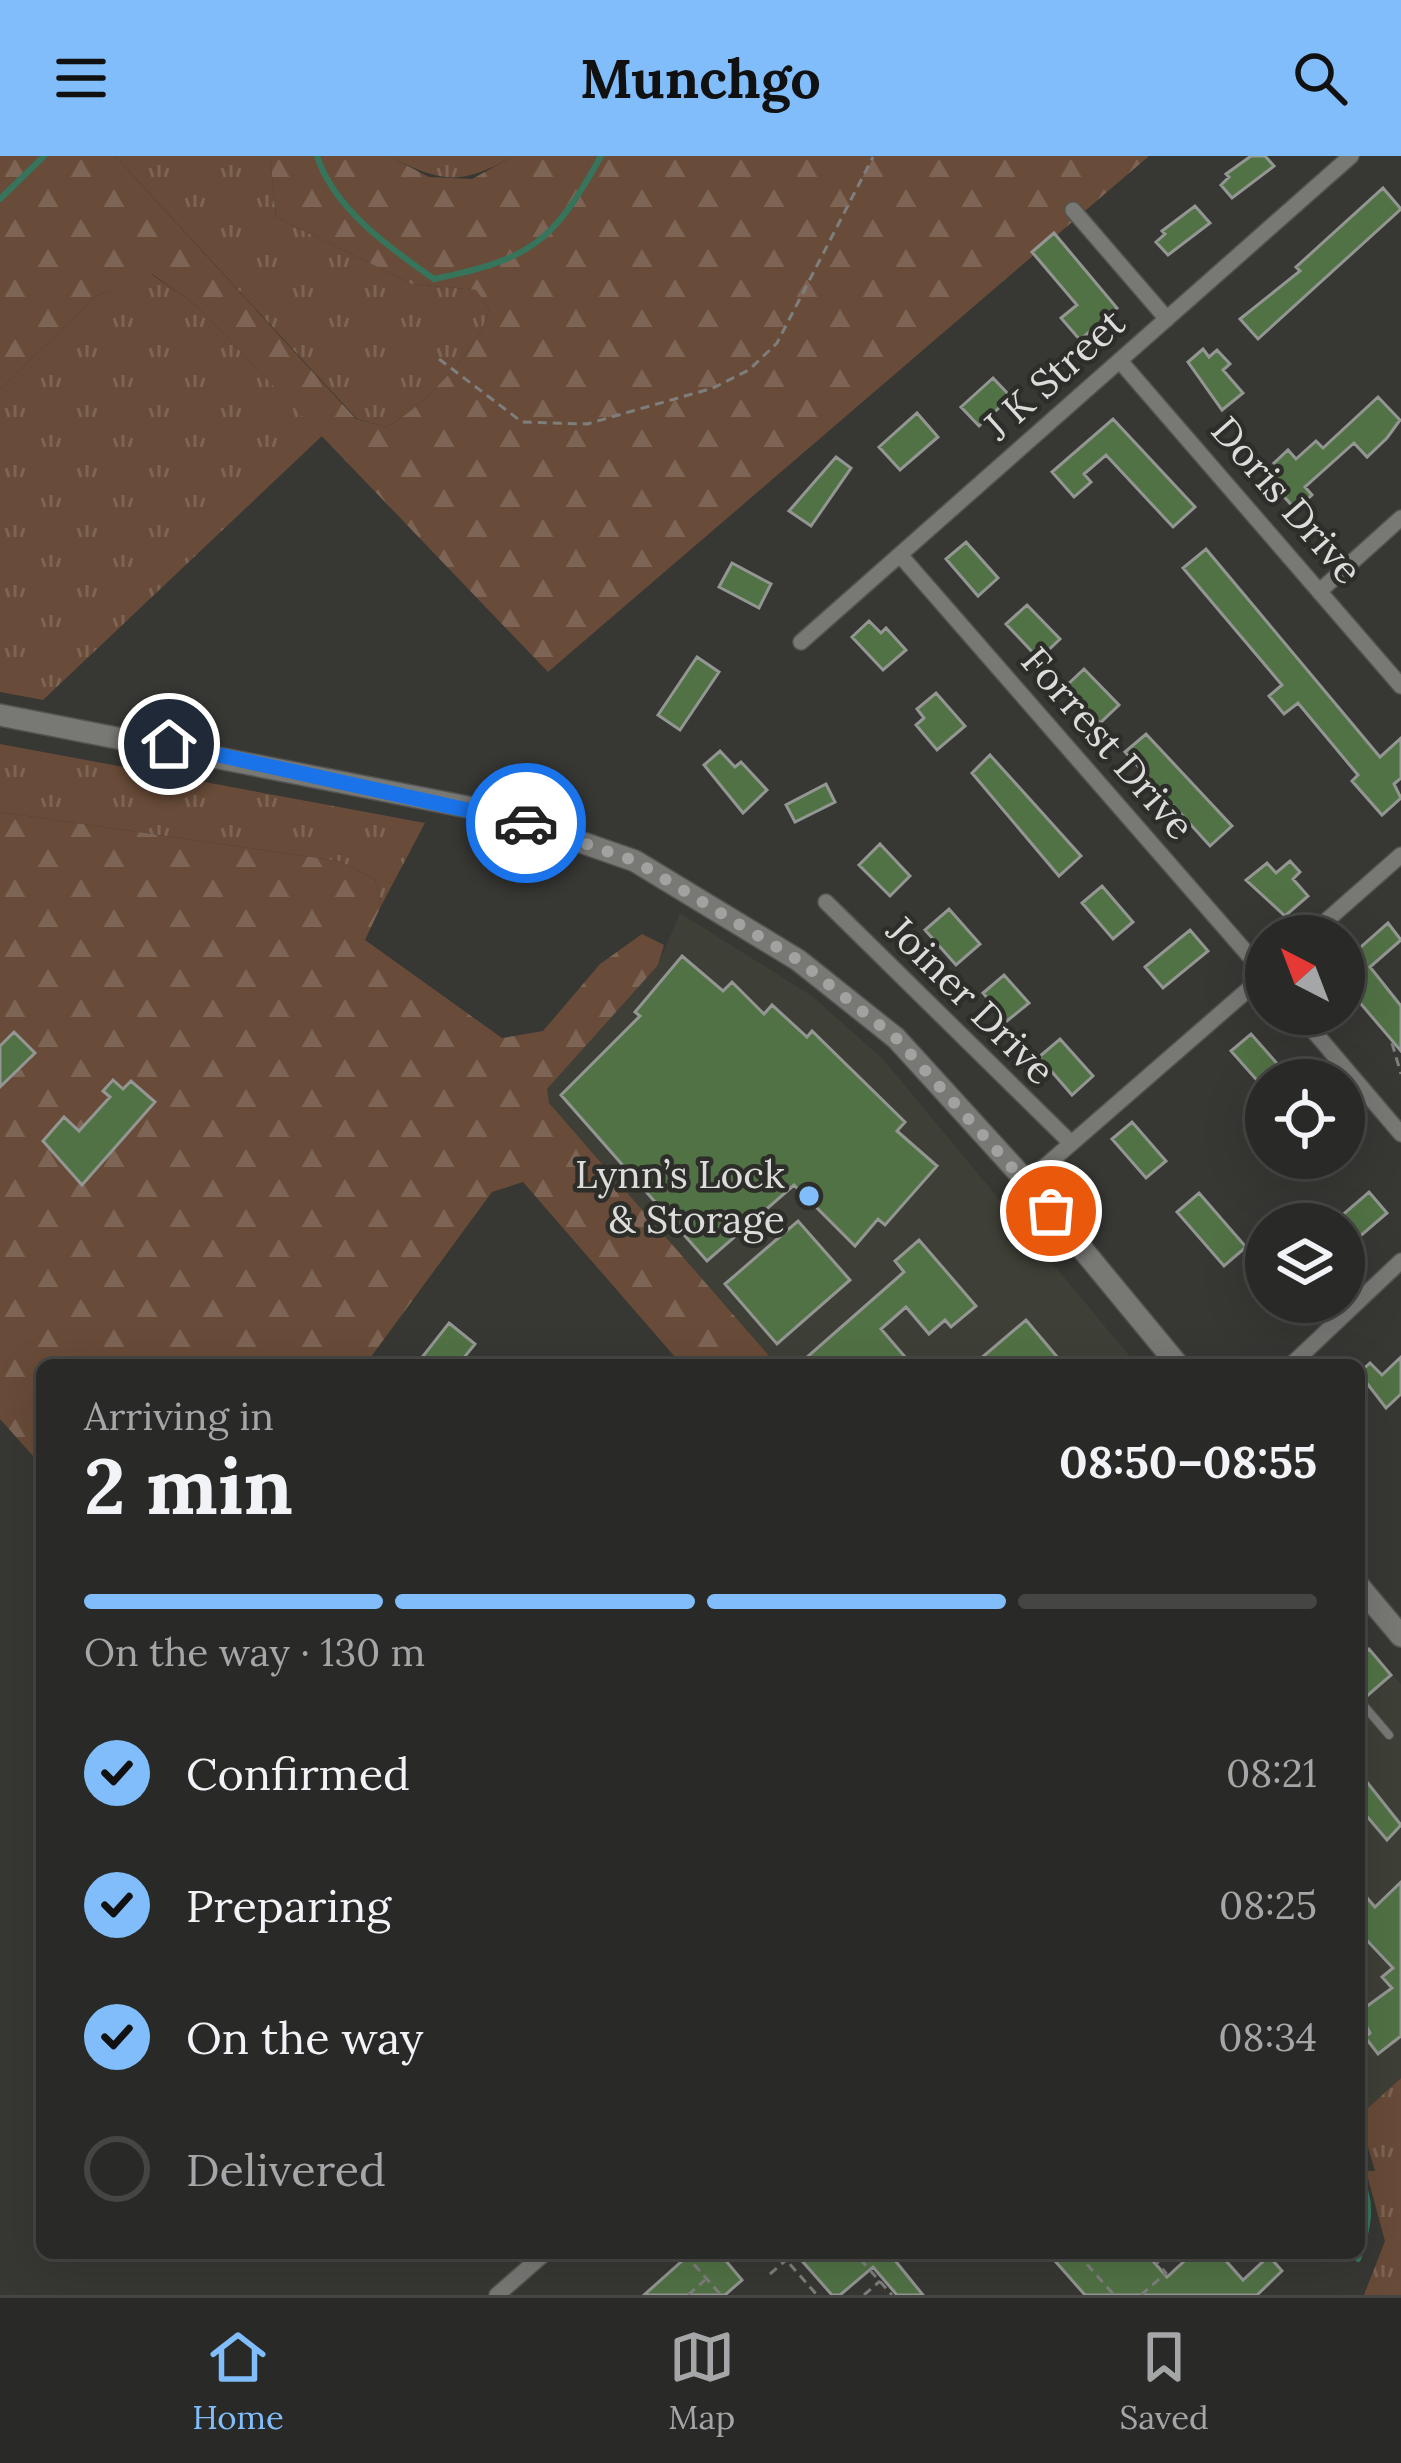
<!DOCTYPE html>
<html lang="en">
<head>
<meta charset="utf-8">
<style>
	:root { --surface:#292927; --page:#31312f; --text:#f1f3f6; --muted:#a5a6a7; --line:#454544; --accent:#80bdfa }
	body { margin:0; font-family:Lora,serif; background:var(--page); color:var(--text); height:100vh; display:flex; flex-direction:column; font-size:45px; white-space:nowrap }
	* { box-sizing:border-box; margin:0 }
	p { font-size:39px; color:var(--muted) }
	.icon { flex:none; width:66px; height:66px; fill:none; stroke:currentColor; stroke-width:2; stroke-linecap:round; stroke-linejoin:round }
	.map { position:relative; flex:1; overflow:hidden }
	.details { position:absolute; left:36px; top:1203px; width:1329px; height:900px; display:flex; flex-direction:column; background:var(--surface); border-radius:18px; box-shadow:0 12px 48px #0002,0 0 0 3px var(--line) }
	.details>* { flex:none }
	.needle { width:78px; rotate:318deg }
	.tools { position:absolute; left:1245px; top:759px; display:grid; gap:24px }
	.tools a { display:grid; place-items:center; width:120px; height:120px; border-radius:50%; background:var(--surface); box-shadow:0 12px 48px #0002,0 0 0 3px var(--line); font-size:60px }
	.pin { position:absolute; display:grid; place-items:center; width:102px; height:102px; color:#fff; margin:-51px; border:6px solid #fff; border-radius:50%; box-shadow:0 3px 12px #0007 }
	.courier { position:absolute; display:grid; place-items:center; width:120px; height:120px; margin:-60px; border:9px solid #1a73e8; border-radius:50%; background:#fff; color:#222; box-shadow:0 3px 15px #0007 }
	.overview em { font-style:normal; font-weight:700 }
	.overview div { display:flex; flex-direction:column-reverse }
	.overview { display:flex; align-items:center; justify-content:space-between; height:204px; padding:0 48px }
	h1 { font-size:78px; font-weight:700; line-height:90px }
	.bar { display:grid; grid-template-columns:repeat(4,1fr); gap:18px 12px; align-content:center; height:144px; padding:0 48px }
	.bar i { height:15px; border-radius:9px; background:var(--line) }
	.bar .active { background:var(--accent) }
	.bar p { grid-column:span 4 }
	ol { padding:0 48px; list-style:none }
	li { display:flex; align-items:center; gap:36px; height:132px }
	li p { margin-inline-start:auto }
	li .icon { padding:12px; border-radius:50%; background:var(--accent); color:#111; stroke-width:4 }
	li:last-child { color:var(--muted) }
	li i { width:66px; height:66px; border:6px solid var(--line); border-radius:50% }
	header { display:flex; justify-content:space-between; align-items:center; height:156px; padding:0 48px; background:var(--accent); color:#111; font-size:54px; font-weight:700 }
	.dock { display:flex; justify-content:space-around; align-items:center; height:168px; border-top:3px solid var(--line); background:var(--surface); font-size:33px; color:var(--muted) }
	.dock a { display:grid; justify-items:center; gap:6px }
	.dock .active { color:var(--accent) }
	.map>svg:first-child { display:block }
</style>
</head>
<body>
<header><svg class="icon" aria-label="menu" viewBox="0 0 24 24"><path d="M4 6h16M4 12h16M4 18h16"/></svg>Munchgo<svg class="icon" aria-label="search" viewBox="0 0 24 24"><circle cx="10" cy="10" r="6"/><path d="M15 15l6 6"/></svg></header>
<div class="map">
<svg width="1401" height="2139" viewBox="0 0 1401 2139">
	<defs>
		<pattern id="grass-tufts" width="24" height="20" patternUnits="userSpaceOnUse" patternTransform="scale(3)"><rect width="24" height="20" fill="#684b38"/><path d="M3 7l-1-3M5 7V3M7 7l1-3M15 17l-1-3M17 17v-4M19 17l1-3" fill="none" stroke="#7d6454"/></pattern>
		<pattern id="forest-firs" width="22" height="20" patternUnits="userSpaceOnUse" patternTransform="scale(3)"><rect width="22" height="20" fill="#684b38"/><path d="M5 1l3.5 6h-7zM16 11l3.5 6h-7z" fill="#7d6454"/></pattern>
	</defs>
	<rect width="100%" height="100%" fill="#373734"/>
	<path fill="#3e3f36" d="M680,757L812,840L883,903L1137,1209H777L549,948L546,933L563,912L658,809Z
		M1359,1481L1401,1528V1922L1359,1960Z"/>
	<path fill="url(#grass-tufts)" d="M115,0H270L276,61L412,128L476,134L489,153C483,189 419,255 386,271L357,263Z
		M389,0H514C461,29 443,28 389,0Z
		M151,118L196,149L322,280L43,544L0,536V233L96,140Z
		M0,588L425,667L381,750L375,723L339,705L0,656Z
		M1401,1922V2139H1364L1385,2085L1366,2015H1375L1359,1960Z"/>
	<path fill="url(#forest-firs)" d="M0,0H115L356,263L386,271C419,255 483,189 489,153L476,134L412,128L276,61L270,0H389L429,21L472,23L514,0H1149L548,516L196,149L152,118L96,140L0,233Z
		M0,656L339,705L375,723L381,750L365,784L502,882L543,875L600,808L642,778L664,789L658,809L547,933L549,947L777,1209H682L523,1026L492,1036L365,1209H42V1310L0,1263Z"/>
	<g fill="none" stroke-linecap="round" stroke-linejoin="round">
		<path stroke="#36755c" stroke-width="6" d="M317,0C334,53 390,92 434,123C531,103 553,87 601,0
			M0,43L44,0
			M1358,2103C1367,2076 1375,2047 1359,2021"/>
	</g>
	<path fill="#517245" stroke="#949694" stroke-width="3" d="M1251,0H1265L1274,10L1232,42L1221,29L1229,21L1226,18Z
		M1383,32L1401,53L1258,183L1240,163L1300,115L1296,111Z
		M1195,50L1210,67L1168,99L1156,86L1165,78L1162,75Z
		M1054,77L1117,152L1080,184L1061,162L1077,149L1032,96Z
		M1203,193L1209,201L1217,194L1230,208L1223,214L1243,237L1222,254L1188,206Z
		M993,222L1011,241L979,270L961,251Z
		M1378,241L1400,264L1387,282L1367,301L1354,287L1305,331L1312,339L1296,354L1268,323L1279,312L1274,307L1288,294L1296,303L1316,285L1323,292Z
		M917,257L938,281L900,314L879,291Z
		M1113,263L1195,351L1173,371L1106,299L1084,318L1091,326L1074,341L1052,316Z
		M836,301L851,312L811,370L789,355Z
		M966,386L998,422L978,440L946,403Z
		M1206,393L1380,601L1401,582V622L1394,628L1401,642L1382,659L1352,625L1358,619L1298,547L1284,558L1269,540L1282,529L1183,412Z
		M732,407L771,428L759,452L719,431Z
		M1027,449L1060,483L1039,503L1006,468Z
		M869,465L881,477L886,472L906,494L883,514L852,481Z
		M697,501L719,516L680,574L658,559Z
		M1084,513L1119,549L1100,567L1066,530Z
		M936,537L965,570L937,594L916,569L924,562L917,553Z
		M1146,578L1232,670L1210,690L1125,596Z
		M720,595L735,611L741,606L767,634L743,657L704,609Z
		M990,599L1081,700L1059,720L972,617Z
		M826,628L835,646L795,666L786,649Z
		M880,688L910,720L890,740L859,709Z
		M1290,705L1300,716L1293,723L1308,740L1285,760L1246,724L1267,707L1276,717Z
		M1102,730L1133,766L1113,783L1082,747Z
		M949,753L980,788L956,809L925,774Z
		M1388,767L1401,784L1370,811L1401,850V895L1344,828V806Z
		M1190,774L1208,795L1163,832L1145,811Z
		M682,800L723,835L732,826L764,858L772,849L807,881L812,875L905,966L897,975L937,1010L885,1069L878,1063L855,1090L794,1029L707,1105L561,939L640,860L635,856Z
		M1004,819L1029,847L1007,865L983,837Z
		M14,876L35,897L0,931V890Z
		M1251,878L1282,913L1262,930L1231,895Z
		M1060,883L1093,920L1072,939L1039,901Z
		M113,924L123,933L131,925L155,946L82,1029L43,985L64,961L79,975L110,941L103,935Z
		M1132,966L1166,1005L1146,1022L1112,983Z
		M1369,1036L1387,1057L1344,1094V1068H1332Z
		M1199,1037L1246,1091L1224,1110L1177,1056Z
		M798,1065L850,1124L777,1188L725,1128Z
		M919,1084L976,1150L951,1171L945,1164L929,1178L906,1151L881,1173L912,1209H798L904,1116L895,1105Z
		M1026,1164L1064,1209H973Z
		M449,1167L475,1188L458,1209H416Z
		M1401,1201V1238L1386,1252L1359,1217L1370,1207L1382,1219Z
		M1369,1493L1391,1519L1367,1540L1359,1536V1501Z
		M1359,1616L1401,1669L1387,1684L1359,1651Z
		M1401,1726V1880L1378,1898L1365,1881L1370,1877L1359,1856L1392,1832L1382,1821L1393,1812L1359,1776V1751L1368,1743L1375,1751Z
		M691,2097H735L726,2105L742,2124L725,2139H644Z
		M795,2097H889L923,2139H897L873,2111L840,2139H832Z
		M1048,2097H1146L1167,2121L1193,2097H1219L1243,2124L1269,2100L1282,2115L1257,2139H1085Z"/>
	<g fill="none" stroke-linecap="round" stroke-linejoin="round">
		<g stroke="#535351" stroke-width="10">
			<path id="lane" d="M1359,1544L1389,1579"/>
		</g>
		<g stroke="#535351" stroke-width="18">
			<path id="street" d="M1073,54L1167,163
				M1120,205L1401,530
				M900,399L1266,819
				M1322,433L1401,362
				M801,486L1351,0
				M826,746L1071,987
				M1309,780L1401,699
				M1299,858L1401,978
				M1027,1026L1266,818
				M1291,1209L1401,1105
				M497,2139L545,2097"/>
		</g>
		<g stroke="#535351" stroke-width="24">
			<path id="secondary" d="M0,559L498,657L635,705L798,804L896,882L1027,1026L1178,1209
				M1359,1430L1401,1480"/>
		</g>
		<path stroke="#7e7e7c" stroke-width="3" stroke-dasharray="9 6" stroke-linecap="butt" d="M439,203L522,266L587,268L713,232L749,214L777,187L873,1
			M1392,887L1401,918
			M684,2097L721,2139
			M780,2097L817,2139
			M1077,2097L1114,2139
			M1258,2097L1264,2104L1272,2097
			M860,2103L892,2139
			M770,2118L785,2105
			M688,2139L705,2124
			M864,2139L880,2125
			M1141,2139L1166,2117L1149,2097"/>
		<use href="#lane" stroke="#787875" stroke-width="8"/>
		<use href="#street" stroke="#787875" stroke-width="15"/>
		<use href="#secondary" stroke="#787875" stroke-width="21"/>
	</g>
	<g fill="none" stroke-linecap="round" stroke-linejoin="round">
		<path stroke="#a2a3a1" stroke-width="12" stroke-dasharray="0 21.6" d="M526,667L635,705L798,804L896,882L1051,1055"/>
		<path stroke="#1a73e8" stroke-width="15" d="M169,588L526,667"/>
	</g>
	<circle fill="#80bdfa" stroke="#2d2d2a" stroke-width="4.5" cx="809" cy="1040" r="12"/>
	<g text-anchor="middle" stroke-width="9" stroke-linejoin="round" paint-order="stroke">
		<g font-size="39" fill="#dcdddb" stroke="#2d2d2a">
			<text transform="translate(1054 218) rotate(-42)" y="14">J K Street</text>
			<text transform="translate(1287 344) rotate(49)" y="14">Doris Drive</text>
			<text transform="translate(1108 587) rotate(49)" y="14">Forrest Drive</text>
			<text transform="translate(971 844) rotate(45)" y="14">Joiner Drive</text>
		</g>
		<g font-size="39" fill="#dcdddb" stroke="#2d2d2a" text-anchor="end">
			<text x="785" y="1032">Lynn’s Lock<tspan x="785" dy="45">&amp; Storage</tspan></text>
		</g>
	</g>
</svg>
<div class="tools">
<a><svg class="needle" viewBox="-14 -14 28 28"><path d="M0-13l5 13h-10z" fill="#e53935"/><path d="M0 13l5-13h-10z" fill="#a5a6a7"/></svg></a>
<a><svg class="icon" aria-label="locate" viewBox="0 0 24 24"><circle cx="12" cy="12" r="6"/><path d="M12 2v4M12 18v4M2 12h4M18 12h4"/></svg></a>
<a><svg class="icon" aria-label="layers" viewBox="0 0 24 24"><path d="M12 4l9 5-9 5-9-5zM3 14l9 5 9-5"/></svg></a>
</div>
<div class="pin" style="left:1051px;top:1055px;background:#ea580c"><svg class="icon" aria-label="bag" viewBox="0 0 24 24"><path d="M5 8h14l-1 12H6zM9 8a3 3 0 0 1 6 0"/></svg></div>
<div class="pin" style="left:169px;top:588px;background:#1f2937"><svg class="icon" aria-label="home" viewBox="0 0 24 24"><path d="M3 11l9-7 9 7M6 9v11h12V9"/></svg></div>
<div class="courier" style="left:526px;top:667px"><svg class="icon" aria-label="car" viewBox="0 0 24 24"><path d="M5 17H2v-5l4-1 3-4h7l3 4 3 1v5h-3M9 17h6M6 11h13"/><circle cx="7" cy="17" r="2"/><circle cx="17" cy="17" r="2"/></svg></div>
<section class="details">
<div class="overview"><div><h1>2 min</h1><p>Arriving in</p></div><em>08:50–08:55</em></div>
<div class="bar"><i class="active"></i><i class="active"></i><i class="active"></i><i></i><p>On the way · 130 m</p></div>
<ol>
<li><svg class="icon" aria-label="check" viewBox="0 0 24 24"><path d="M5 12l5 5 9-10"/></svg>Confirmed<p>08:21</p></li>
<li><svg class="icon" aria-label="check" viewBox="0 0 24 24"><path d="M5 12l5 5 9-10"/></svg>Preparing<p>08:25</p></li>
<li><svg class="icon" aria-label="check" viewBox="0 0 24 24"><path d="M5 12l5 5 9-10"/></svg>On the way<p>08:34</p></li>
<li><i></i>Delivered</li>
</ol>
</section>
</div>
<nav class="dock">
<a class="active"><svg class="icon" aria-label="home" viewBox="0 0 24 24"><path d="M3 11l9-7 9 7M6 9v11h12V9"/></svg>Home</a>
<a><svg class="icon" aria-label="map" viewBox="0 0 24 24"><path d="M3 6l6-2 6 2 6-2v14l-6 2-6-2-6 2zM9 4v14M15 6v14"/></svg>Map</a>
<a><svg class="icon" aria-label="saved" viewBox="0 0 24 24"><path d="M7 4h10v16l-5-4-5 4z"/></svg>Saved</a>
</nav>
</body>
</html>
